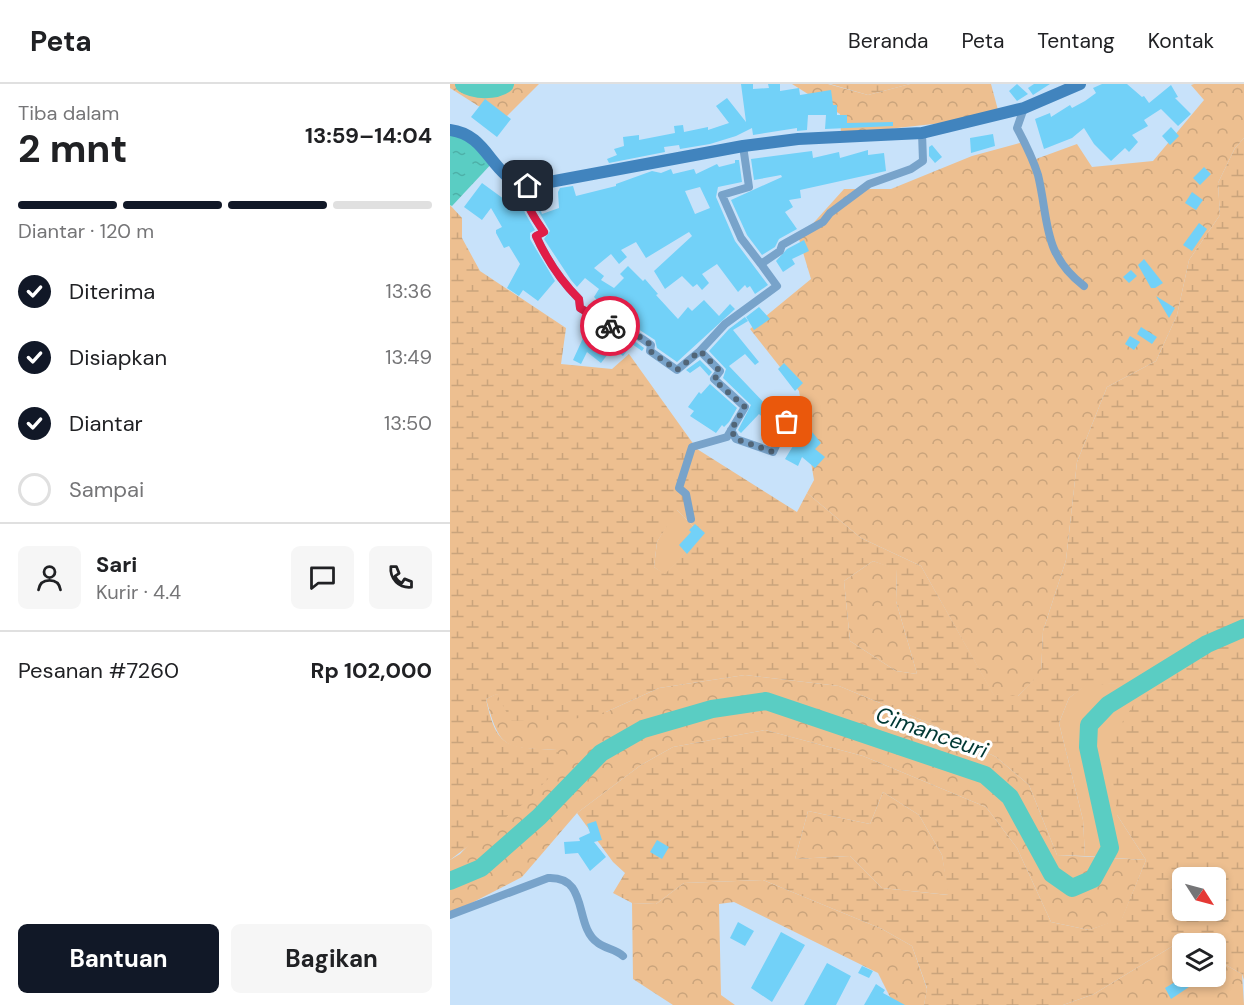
<!DOCTYPE html>
<html lang="id">
<head>
<meta charset="utf-8">
<style>
	:root { --surface:#fff; --page:#f6f6f6; --text:#202124; --muted:#757577; --line:#e0e0e0; --accent:#111827 }
	body { margin:0; font-family:"DM Sans",sans-serif; background:var(--page); color:var(--text); height:100vh; display:flex; flex-direction:column; font-size:22px; white-space:nowrap }
	* { box-sizing:border-box; margin:0 }
	p { font-size:20px; color:var(--muted) }
	.icon { flex:none; width:33px; height:33px; fill:none; stroke:currentColor; stroke-width:2; stroke-linecap:round; stroke-linejoin:round }
	.map { position:relative; flex:1; overflow:hidden }
	.details { display:flex; flex-direction:column; background:var(--surface); width:450px }
	.details>* { flex:none }
	.needle { width:39px; rotate:126deg }
	.buttons { position:absolute; left:722px; top:783px; display:grid; gap:12px }
	.buttons a { display:grid; place-items:center; width:54px; height:54px; border-radius:9px; background:var(--surface); box-shadow:0 3px 9px #0003; font-size:30px }
	.pin { position:absolute; display:grid; place-items:center; width:51px; height:51px; color:#fff; margin:-26px; border-radius:12px; box-shadow:0 3px 9px #0006 }
	.courier { position:absolute; display:grid; place-items:center; width:60px; height:60px; margin:-30px; border:4px solid #e11d48; border-radius:50%; background:#fff; color:#222; box-shadow:0 2px 8px #0007 }
	.overview em { font-style:normal; font-weight:700 }
	.overview div { display:flex; flex-direction:column-reverse }
	.overview { display:flex; align-items:center; justify-content:space-between; height:102px; padding:0 18px }
	h1 { font-size:39px; font-weight:700; line-height:45px }
	.bar { display:grid; grid-template-columns:repeat(4,1fr); gap:9px 6px; align-content:center; height:72px; padding:0 18px }
	.bar i { height:8px; border-radius:4px; background:var(--line) }
	.bar .on { background:var(--accent) }
	.bar p { grid-column:span 4 }
	.line { display:flex; align-items:center; gap:15px; padding:0 18px; border-top:2px solid var(--line) }
	.line div { flex:1 }
	.round { display:grid; place-items:center; flex:none; width:63px; height:63px; border-radius:9px; background:var(--page) }
	ol { padding:0 18px; list-style:none }
	li { display:flex; align-items:center; gap:18px; height:66px }
	li p { margin-inline-start:auto }
	li .icon { padding:6px; border-radius:50%; background:var(--accent); color:#fff; stroke-width:4 }
	li:last-child { color:var(--muted) }
	li i { width:33px; height:33px; border:3px solid var(--line); border-radius:50% }
	.primary-button { display:flex; gap:12px; margin-top:auto; padding:12px 18px }
	.primary-button a { flex:1; height:69px; border-radius:9px; background:var(--accent); color:#fff; font-size:24px; font-weight:700; line-height:69px; text-align:center }
	.primary-button a+a { background:var(--page); color:var(--text) }
	header { display:flex; align-items:center; gap:36px; box-sizing:border-box; height:84px; padding:0 30px; background:var(--surface); border-bottom:2px solid var(--line) }
	header strong { font-size:28px }
	nav { display:flex; gap:33px; margin-inline-start:auto; font-size:21px }
	main { display:flex; flex:1; min-height:0 }
	.map>svg:first-child { display:block }
</style>
</head>
<body>
<header>
<strong>Peta</strong>
<nav><a>Beranda</a><a>Peta</a><a>Tentang</a><a>Kontak</a></nav>
</header>
<main>
<section class="details">
<div class="overview"><div><h1>2 mnt</h1><p>Tiba dalam</p></div><em>13:59–14:04</em></div>
<div class="bar"><i class="on"></i><i class="on"></i><i class="on"></i><i></i><p>Diantar · 120 m</p></div>
<ol>
<li><svg class="icon" aria-label="check" viewBox="0 0 24 24"><path d="M5 12l5 5 9-10"/></svg>Diterima<p>13:36</p></li>
<li><svg class="icon" aria-label="check" viewBox="0 0 24 24"><path d="M5 12l5 5 9-10"/></svg>Disiapkan<p>13:49</p></li>
<li><svg class="icon" aria-label="check" viewBox="0 0 24 24"><path d="M5 12l5 5 9-10"/></svg>Diantar<p>13:50</p></li>
<li><i></i>Sampai</li>
</ol>
<div class="line" style="height:108px"><a class="round"><svg class="icon" aria-label="person" viewBox="0 0 24 24"><circle cx="12" cy="8" r="4"/><path d="M4 21q1-7 8-7t8 7"/></svg></a><div><b>Sari</b><p>Kurir · 4.4</p></div><a class="round"><svg class="icon" aria-label="chat" viewBox="0 0 24 24"><path d="M4 5h16v11H9l-5 4z"/></svg></a><a class="round"><svg class="icon" aria-label="phone" viewBox="0 0 24 24"><path d="M5 4h4l2 5-3 2q2 4 5 5l2-3 5 2v4C11 20 4 13 5 4z"/></svg></a></div>
<div class="line" style="height:78px"><div>Pesanan #7260</div><b>Rp 102,000</b></div>
<div class="primary-button"><a>Bantuan</a><a>Bagikan</a></div>
</section>
<div class="map">
<svg width="794" height="921" viewBox="0 0 794 921">
	<defs>
		<pattern id="forest-crowns" width="20" height="18" patternUnits="userSpaceOnUse" patternTransform="scale(1.5)"><rect width="20" height="18" fill="#edbf90"/><path d="M2 6a3 3 0 1 1 6 0M12 15a3 3 0 1 1 6 0" fill="none" stroke="#caa47c"/></pattern>
		<pattern id="wetland-marsh" width="20" height="14" patternUnits="userSpaceOnUse" patternTransform="scale(1.5)"><rect width="20" height="14" fill="#edbf90"/><path d="M1 5h8M5 5V1M11 12h8M15 12V8" fill="none" stroke="#caa47c"/></pattern>
		<pattern id="water-ripples" width="26" height="14" patternUnits="userSpaceOnUse" patternTransform="scale(1.5)"><rect width="26" height="14" fill="#5acdc3"/><path d="M2 4q2-2 4 0t4 0M15 11q2-2 4 0t4 0" fill="none" stroke="#4db0a8"/></pattern>
	</defs>
	<rect width="100%" height="100%" fill="#c8e2fa"/>
	<path fill="#edbf90" d="M226,425L252,451L215,491L204,483L207,458Z
		M699,598L667,731L696,776L635,772L633,736L609,639L619,614L637,600Z"/>
	<path fill="url(#forest-crowns)" d="M0,0H89L52,37L0,4Z
		M342,0H378L418,11L460,0H541L548,26L511,37L391,50L390,30Z
		M744,0H794V54L785,64L768,99L770,131L739,176L727,231L706,277L657,303L627,378L616,476L593,547L591,589L568,612H544L471,482L411,454L357,409L364,396L349,307L300,245L361,195L349,155L394,105H441L522,72L577,57L586,75L627,60L642,83L703,77L754,16L741,1Z
		M423,477L447,485L446,517L467,590L446,587L400,557L394,497Z
		M295,591L389,602L481,640L546,673L579,701L607,771L696,776L672,835L639,846L601,838L567,764L536,723L413,672L315,646L223,663L191,681L127,729L72,793L0,830V776L10,770L107,666C55,663 51,668 36,615L46,610L156,628L209,604Z
		M433,708L469,731L492,771L499,811L432,804L400,772L345,775L358,727L420,740Z
		M313,796L432,845L462,862L477,905L474,921H444L428,889L284,818L269,820L271,911L285,921H223L183,895L182,819L206,820L234,799Z
		M731,857L736,859L732,860V892H765V875L792,890L794,921H613L644,910Z"/>
	<path fill="url(#wetland-marsh)" fill-rule="evenodd" d="M380,0H460L418,11Z
		M794,54V896L792,890L765,875V860L736,859L731,857L644,910L613,921H474L477,904L462,862L432,845L313,796L234,799L206,820L182,819L163,809L175,789L163,778L127,729L191,681L223,663L315,646L413,672L536,723L567,764L601,838L639,846L672,834L696,776L667,731L659,659L698,598L637,601L619,614L609,639L633,736L635,772L607,771L579,701L546,673L481,640L389,602L295,591L209,604L156,628L124,635L61,637L47,610L36,615C47,667 59,663 107,666L113,680L73,720L0,776V121L12,134V154L30,187L116,244L111,280L162,285L179,270L247,365L347,428L357,409L411,454L471,482L544,611L568,612L591,588L593,547L616,476L627,378L657,303L706,277L727,231L739,176L770,131L768,99L785,64ZM227,426L252,451L215,490L204,483L207,458ZM423,477L447,486L446,517L467,590L446,587L400,557L394,497ZM433,708L469,731L492,771L498,811L432,804L400,772L345,775L358,727L420,740ZM732,794H765V826H732Z"/>
	<path fill="url(#water-ripples)" d="M0,44L45,76L2,122L0,121Z"/>
	<g fill="none" stroke-linecap="round" stroke-linejoin="round">
		<path stroke="#5acdc3" stroke-width="18" d="M14,0C25,7 45,7 55,0
			M0,797L31,784L89,733L151,669L193,645L262,625L316,617L535,691L560,713L602,790L622,804L643,795L660,764L638,663L639,641L658,621L757,560L794,544"/>
	</g>
	<path fill="#72d1f8" fill-rule="evenodd" d="M291,0H303V5L319,4L318,0H330V7L349,4L350,11L381,6L383,21H387V31H397V39L443,38V42L375,45L376,31H358L357,46L347,47V44L303,51L302,44L286,52L260,60L230,65L229,61L214,63L215,68L159,79L157,75L167,71L164,65L174,62L173,53L189,51V56L225,49L224,42L233,41L234,48L258,43V46L279,39L266,22L277,14L296,38Z
		M567,0L578,10L567,17L559,7Z
		M584,0H600L583,11L578,4Z
		M652,0H677L692,13L694,12L699,19L721,1L728,13L725,14L741,30L728,42L711,25L694,36L698,42L682,51L688,58L679,68L675,64L661,77L644,60L634,44L622,54L594,65L585,35L600,29L601,33L620,21L622,24L635,17L646,9L643,4Z
		M35,15L61,35L47,53L21,33Z
		M721,43L729,52L720,61L712,52Z
		M543,50L545,62L521,69L520,54Z
		M482,61L492,73L485,79L479,72V63Z
		M418,66V71L434,69L436,87L350,106L351,114L339,116L343,123L335,128L347,145L329,155L325,163L312,171L297,151L281,116L332,93L331,91L304,96L301,75L362,67L363,74L389,68L390,74Z
		M285,76H289L292,98L268,103L266,113L285,157L318,201L305,210L300,202L297,204L295,201L288,208L267,180L252,190L259,199L252,206L247,200L243,203L232,192L215,205L204,187L242,152L239,148L196,174L186,158L171,166L177,173L169,180L161,170L144,184L154,192L151,196L164,204L174,194L170,190L178,182L193,197L195,195L208,210L206,211L228,235L238,223L242,227L254,216L269,232L280,220L285,225L227,278L207,264L205,256L185,243L172,240L173,236L158,227L144,213L149,205L135,194L127,203L121,196L94,155L100,147L86,123L83,112L85,111L92,130L109,124L108,108L110,104L123,102L126,112L166,102V100L202,87L211,89L221,85L223,90L244,85L246,90L267,80L269,83L285,79ZM250,103L260,124L245,130L235,107Z
		M81,83L98,84L97,90L80,92Z
		M754,83L761,90L750,101L743,94Z
		M32,99L58,118L69,111L70,113L75,129L85,146L80,149V155L105,197L88,217L73,206L69,212L57,204L70,180L59,162L54,164L46,149V146L52,143L41,124L32,136L14,123Z
		M742,108L753,116L746,126L735,119Z
		M749,139L757,145L742,167L733,161Z
		M354,156L359,167L342,175L345,180L333,188L326,177L337,165Z
		M694,175L713,199L705,204H701L688,181Z
		M681,186L687,192L679,199L673,193Z
		M706,212L725,224L719,234Z
		M309,223L320,235L304,246L296,233Z
		M295,233L298,237L283,246L309,278L305,281L295,270L279,282L317,322L318,320L330,330L320,340L309,330L291,349L288,346L301,321L273,294L276,285L259,267L279,245Z
		M149,243L155,247L146,261L158,270L151,279L137,268L131,280L123,276L134,252L141,255Z
		M691,243L707,253L702,260L687,250Z
		M680,252L690,258L684,266L675,260Z
		M174,253L183,256L194,264L192,267L182,260L173,272L164,265Z
		M250,276L262,288L259,292L250,282L240,289L236,286Z
		M334,279L353,299L345,307L328,285Z
		M260,300L287,324L279,338L274,343L272,341L266,349L240,332L244,327L238,323L249,308L251,310Z
		M341,317L349,324L342,331L335,324Z
		M354,344L363,349L371,359L365,365L375,373L365,384L352,373L348,382L335,375Z
		M245,440L255,449L237,470L229,461L241,448L239,446Z
		M146,737L152,756L144,758L156,773L140,787L128,769L115,770L114,758L130,757L129,754L140,749L137,740Z
		M207,756L219,763L212,775L200,768Z
		M288,838L304,847L295,862L280,854Z
		M331,848L355,861L322,918L301,904Z
		M377,879L401,892L386,921H354Z
		M412,882L423,887L419,894L408,889Z
		M735,892H744L748,897L721,915L715,904Z
		M426,900L435,906L433,909L455,921H414Z"/>
	<g fill="none" stroke-linecap="round" stroke-linejoin="round">
		<path stroke="#78a3ca" stroke-width="8" d="M574,24L567,44C575,59 583,75 588,91C599,136 592,170 634,202
			M293,62L299,103L272,111L291,154L311,180L330,167L332,161L373,138L380,129L419,100L461,85L473,77L472,49
			M78,102C72,119 85,134 94,148L86,152C97,176 110,196 129,215L130,224L169,247C181,245 191,254 201,261L200,267L227,286L250,267L270,287L264,295L295,323L277,353L242,363L229,404L236,410L241,435
			M250,267L275,240L327,202L311,180
			M281,346L286,355L323,368L337,338
			M0,831L98,794C140,792 123,842 148,859C156,865 166,865 173,872"/>
		<path stroke="#4184be" stroke-width="12" d="M0,46C40,51 39,93 78,102L293,62L348,55L472,49L574,24L630,0"/>
	</g>
	<g fill="none" stroke-linecap="round" stroke-linejoin="round">
		<path stroke="#516577" stroke-width="6" stroke-dasharray="0 10.8" d="M160,242L169,247C181,245 191,254 201,261L200,267L227,286L250,267L270,287L264,296L295,323L281,346L286,355L323,368L337,338"/>
		<path stroke="#e11d48" stroke-width="8" d="M78,102C72,119 85,134 94,148L86,152C97,176 110,196 129,215L130,224L160,242"/>
	</g>
	<g text-anchor="middle" stroke-width="6" stroke-linejoin="round" paint-order="stroke">
		<g font-size="22" font-style="italic" fill="#003834" stroke="#fff">
			<text transform="translate(482 648) rotate(19)" y="8">Cimanceuri</text>
		</g>
	</g>
</svg>
<div class="buttons">
<a><svg class="needle" viewBox="-14 -14 28 28"><path d="M0-13l5 13h-10z" fill="#e53935"/><path d="M0 13l5-13h-10z" fill="#757577"/></svg></a>
<a><svg class="icon" aria-label="layers" viewBox="0 0 24 24"><path d="M12 4l9 5-9 5-9-5zM3 14l9 5 9-5"/></svg></a>
</div>
<div class="pin" style="left:337px;top:338px;background:#ea580c"><svg class="icon" aria-label="bag" viewBox="0 0 24 24"><path d="M5 8h14l-1 12H6zM9 8a3 3 0 0 1 6 0"/></svg></div>
<div class="pin" style="left:78px;top:102px;background:#1f2937"><svg class="icon" aria-label="home" viewBox="0 0 24 24"><path d="M3 11l9-7 9 7M6 9v11h12V9"/></svg></div>
<div class="courier" style="left:160px;top:242px"><svg class="icon" aria-label="bike" viewBox="0 0 24 24"><circle cx="6" cy="16" r="4"/><circle cx="18" cy="16" r="4"/><path d="M6 16l4-8h5l3 8M10 8l3 8H6M13 5h3"/></svg></div>
</div>
</main>
</body>
</html>
